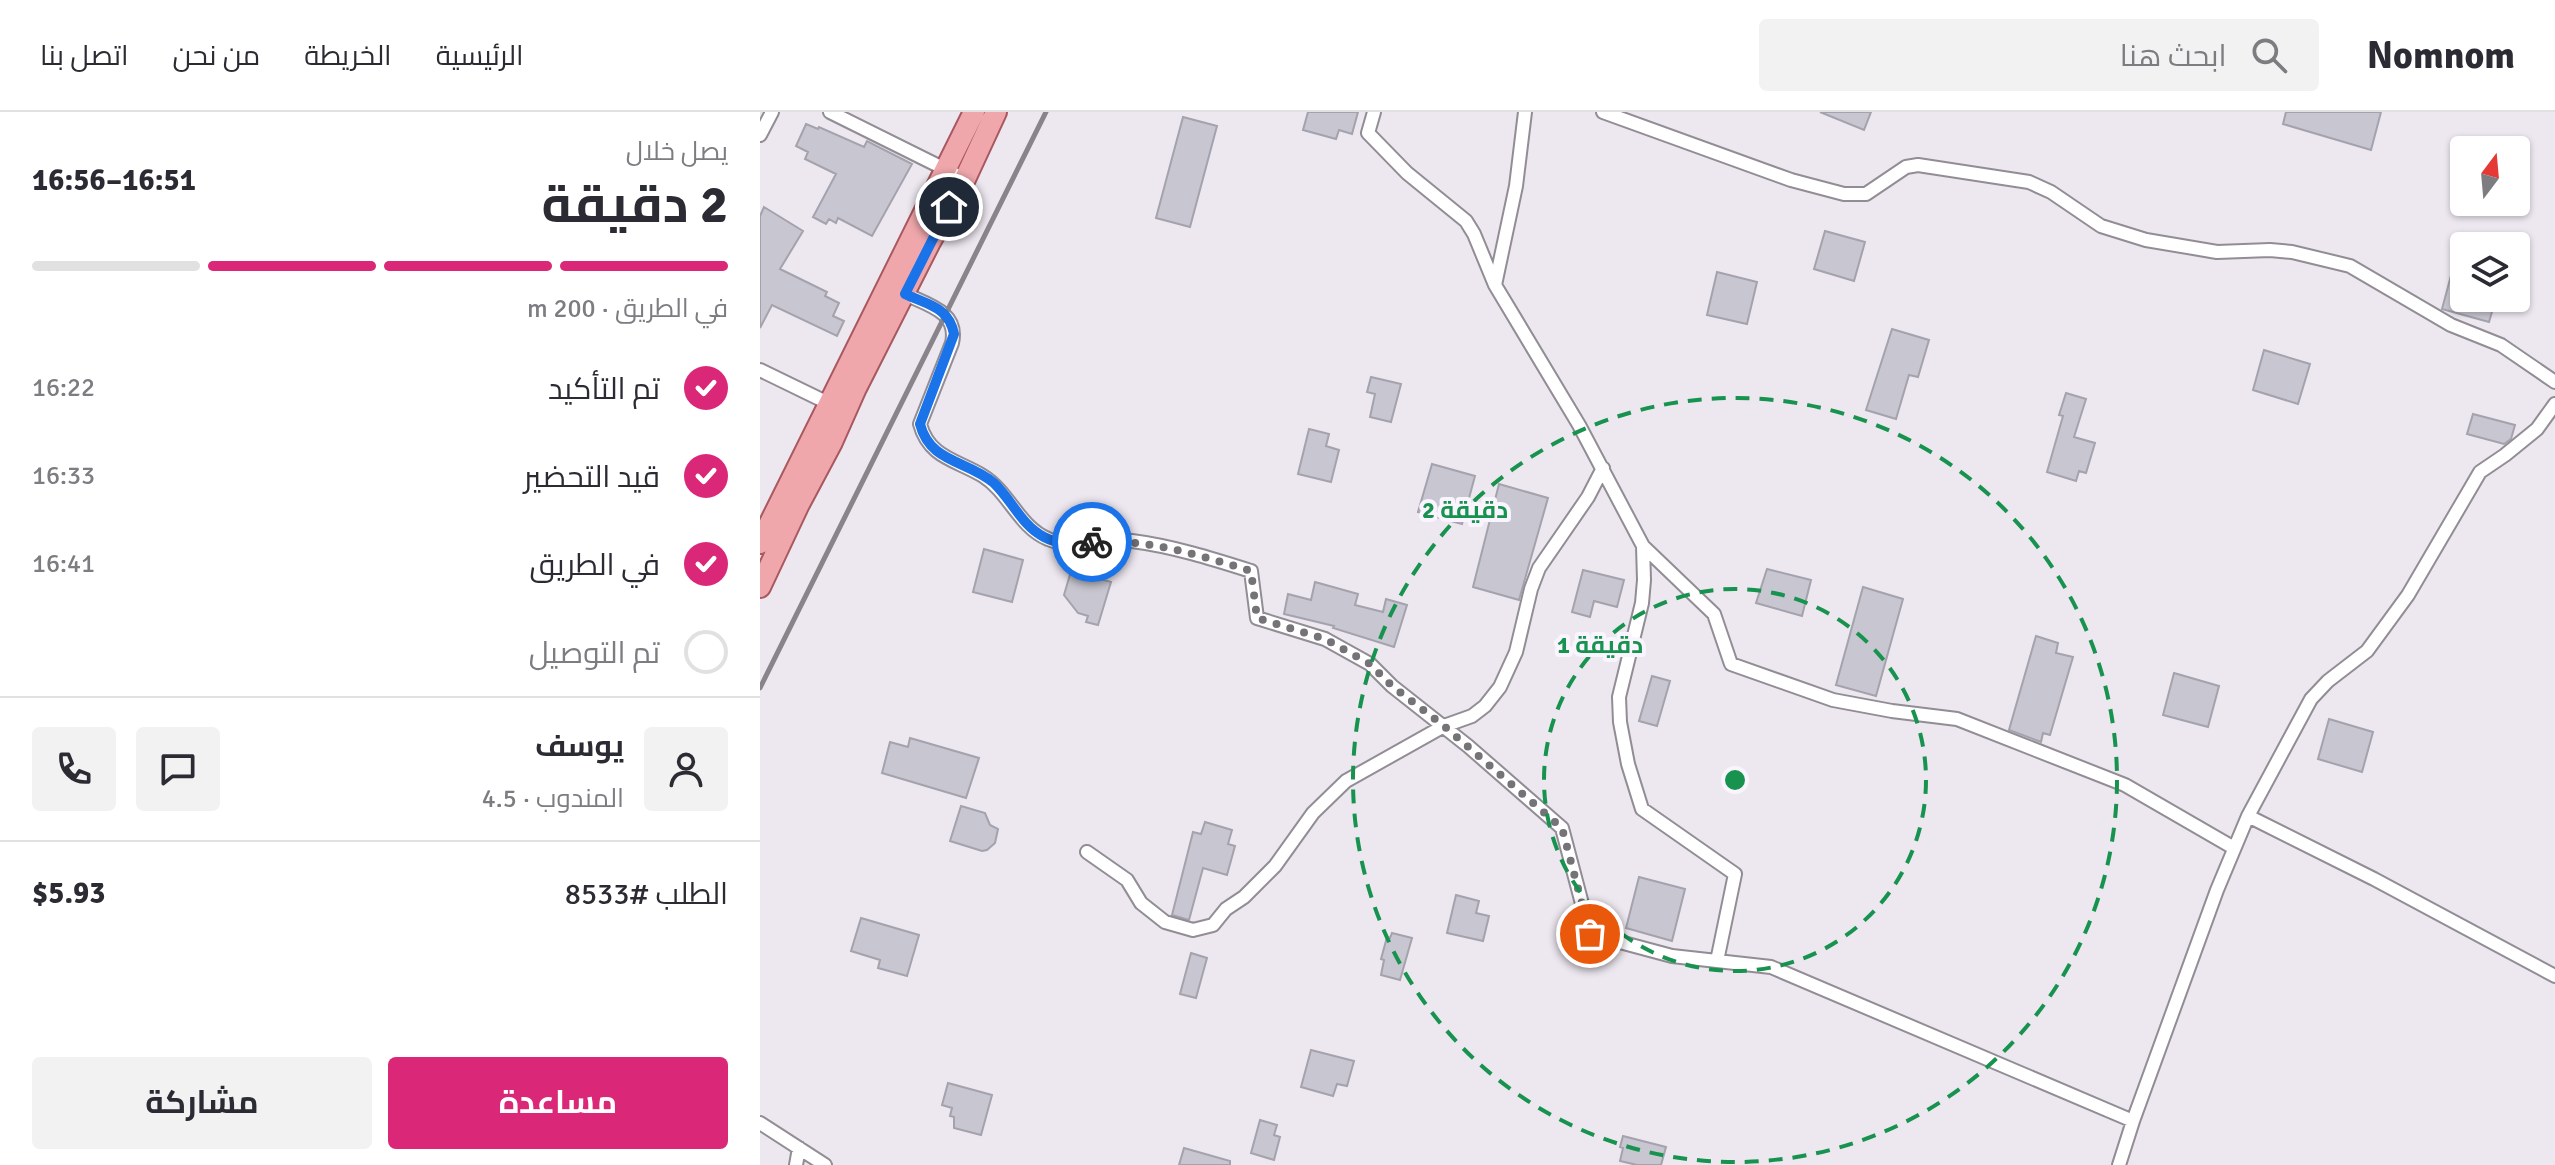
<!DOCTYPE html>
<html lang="ar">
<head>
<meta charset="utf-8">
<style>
	:root { --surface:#fff; --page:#f2f2f3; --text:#2b2b33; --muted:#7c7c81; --line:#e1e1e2; --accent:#db2777 }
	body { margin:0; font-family:Signika,Cairo,sans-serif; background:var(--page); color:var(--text); direction:rtl; height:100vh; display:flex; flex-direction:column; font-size:30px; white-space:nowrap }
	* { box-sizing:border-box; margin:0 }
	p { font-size:26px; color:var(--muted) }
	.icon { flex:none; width:44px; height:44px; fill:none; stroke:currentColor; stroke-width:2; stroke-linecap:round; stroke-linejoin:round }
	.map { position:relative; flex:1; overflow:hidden; direction:ltr }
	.sheet { display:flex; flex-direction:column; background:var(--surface); width:760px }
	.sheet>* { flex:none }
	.needle { width:52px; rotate:16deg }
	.controls { position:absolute; left:1690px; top:24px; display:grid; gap:16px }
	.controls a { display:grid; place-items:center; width:80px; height:80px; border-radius:8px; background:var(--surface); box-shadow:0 2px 6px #0004; font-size:40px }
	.pin { position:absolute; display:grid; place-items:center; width:68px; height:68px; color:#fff; margin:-34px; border:4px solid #fff; border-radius:50%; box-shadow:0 2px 8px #0007 }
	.courier { position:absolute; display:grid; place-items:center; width:80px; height:80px; margin:-40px; border:6px solid #1a73e8; border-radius:50%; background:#fff; color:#222; box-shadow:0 2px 10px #0007 }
	.head em { font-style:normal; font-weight:700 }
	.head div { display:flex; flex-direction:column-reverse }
	.head { display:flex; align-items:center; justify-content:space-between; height:136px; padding:0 32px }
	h1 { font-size:52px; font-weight:700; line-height:60px }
	.bar { display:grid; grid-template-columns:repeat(4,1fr); gap:12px 8px; align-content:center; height:96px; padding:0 32px }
	.bar i { height:10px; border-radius:6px; background:var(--line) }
	.bar .active { background:var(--accent) }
	.bar p { grid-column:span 4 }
	.line { display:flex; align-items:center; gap:20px; padding:0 32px; border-top:2px solid var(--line) }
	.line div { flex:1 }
	.round { display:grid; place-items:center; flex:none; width:84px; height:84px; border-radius:8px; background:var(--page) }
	ol { padding:0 32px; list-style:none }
	li { display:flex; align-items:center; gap:24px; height:88px }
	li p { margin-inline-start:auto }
	li .icon { padding:8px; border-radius:50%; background:var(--accent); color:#fff; stroke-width:4 }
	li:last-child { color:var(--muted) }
	li i { width:44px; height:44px; border:4px solid var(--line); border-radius:50% }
	.cta { display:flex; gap:16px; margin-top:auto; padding:16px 32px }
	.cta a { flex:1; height:92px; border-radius:8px; background:var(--accent); color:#fff; font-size:32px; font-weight:700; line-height:92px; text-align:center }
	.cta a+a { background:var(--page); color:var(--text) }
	header { display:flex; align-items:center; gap:48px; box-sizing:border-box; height:112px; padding:0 40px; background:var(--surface); border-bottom:2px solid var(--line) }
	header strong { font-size:38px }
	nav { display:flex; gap:44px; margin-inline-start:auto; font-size:28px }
	.search { width:560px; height:72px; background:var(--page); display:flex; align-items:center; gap:20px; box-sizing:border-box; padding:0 28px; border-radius:8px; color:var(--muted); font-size:30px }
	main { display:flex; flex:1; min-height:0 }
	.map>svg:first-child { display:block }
</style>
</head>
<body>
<header>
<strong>Nomnom</strong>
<div class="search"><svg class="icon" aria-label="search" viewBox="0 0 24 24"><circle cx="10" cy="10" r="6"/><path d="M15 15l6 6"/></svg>ابحث هنا</div>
<nav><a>الرئيسية</a><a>الخريطة</a><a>من نحن</a><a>اتصل بنا</a></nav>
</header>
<main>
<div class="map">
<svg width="1795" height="1053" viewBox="0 0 1795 1053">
	<rect width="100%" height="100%" fill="#ede7f0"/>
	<path fill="#c8c6d0" stroke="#a4a2ac" stroke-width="2" d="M548,0H598L592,22L579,18L576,27L543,18Z
		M1060,0H1111L1104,18Z
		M1526,0H1621L1611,38L1523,12Z
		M423,5L457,14L430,115L396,106Z
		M46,12L58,17L59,15L104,35L107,29L152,52L112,124L78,106L76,111L69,107L66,112L53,105L76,62L45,47L48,40L36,34Z
		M4,95L43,119L20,157L67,180L65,184L79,191L73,204L84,209L77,224L12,193L0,216V104Z
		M1065,119L1105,130L1094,169L1054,157Z
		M1693,156L1704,159V186H1736L1729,210L1682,197Z
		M957,160L997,170L987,212L947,203Z
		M1132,217L1169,228L1158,265L1149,263L1136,307L1106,298Z
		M1504,238L1550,252L1538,292L1493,278Z
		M611,265L641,272L631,310L610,305L615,282L607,280Z
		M1306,281L1326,287L1314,325L1335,331L1326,361L1319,359L1316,369L1287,360L1303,304L1299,303Z
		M1713,302L1755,313L1751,327L1744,332L1707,322Z
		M549,317L569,322L566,334L579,338L571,370L538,362Z
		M672,352L715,364L702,412L658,400Z
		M739,372L788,386L759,488L713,475Z
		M224,437L263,448L252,490L213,480Z
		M1007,457L1051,468L1042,504L996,491Z
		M823,458L864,468L857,495L834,489L830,505L812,500Z
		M311,459L351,470L338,513L326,510L328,504L318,501L304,483Z
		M555,470L598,482L595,493L623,500L626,487L647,493L634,535L573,516L574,514L524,502L528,482L551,488Z
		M1103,475L1143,487L1116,584L1076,573Z
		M1276,524L1298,531L1296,541L1313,545L1290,623L1283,621L1281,630L1249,618Z
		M1414,561L1459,574L1448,615L1403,603Z
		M892,564L910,569L897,614L879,609Z
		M1569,607L1613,620L1602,660L1558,647Z
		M150,626L219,646L206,686L122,661L130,630L148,635Z
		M201,694L225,701L230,713L238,717L235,731L227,738L222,739L190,729Z
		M445,710L472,718L468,732L475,734L467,763L443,756L429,808L412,803L433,720L441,722Z
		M879,765L925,777L912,829L866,816Z
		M696,783L719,789L716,801L729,804L723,829L687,821Z
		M101,806L159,823L147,864L118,856L120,848L91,839Z
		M632,821L652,826L640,868L621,863L624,848L621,847L627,825L630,826Z
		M431,841L447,846L436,886L420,882Z
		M551,938L594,949L587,974L577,972L573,984L541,975Z
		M188,971L232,983L221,1023L194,1016V1005L190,1004L192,996L182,993Z
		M500,1008L517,1013L514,1023L520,1025L514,1048L491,1041Z
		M863,1024L906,1035L901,1053H877L860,1049L863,1036L860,1035Z
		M424,1036L470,1049V1053H419Z"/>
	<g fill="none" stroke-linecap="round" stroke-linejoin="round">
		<g stroke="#928d95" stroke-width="16">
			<path id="street" d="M70,0L205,67
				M614,0L608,21L647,61L706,109L714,122L735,173L819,313L883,434L954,502L971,552L1073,588L1132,599L1197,607L1365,673L1474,736
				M843,0L1031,68L1084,82H1106L1146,55L1158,53L1269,70L1291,80L1341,114L1386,128L1457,140L1510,138L1532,140L1590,154L1691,213L1741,233L1795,270
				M0,23L12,0
				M735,173L756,74L765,0
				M145,182C168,193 199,200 192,231L160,312C169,346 197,348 223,364C249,380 259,415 288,427C313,438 345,426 372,429C412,434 453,447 491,459L497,506L565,527L610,552L632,574L708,634L802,716L830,822L912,844L1011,855L1373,1009
				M0,258L70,292
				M883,434L884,468L882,491L859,585L860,610L868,652L882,697L975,762L957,849
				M1488,704L1614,767L1795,864
				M327,740L367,768L381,791L405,810L433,818L453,813L466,797L484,785L515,754L553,701L586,669L684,614L712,604L725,594L740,575L756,540L771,477L779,456L828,385L843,356
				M0,1011L65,1053
				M36,1053L39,1036
				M1359,1053L1373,1009L1457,778L1488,704L1551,587L1568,569L1607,539L1648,483L1720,360L1745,343L1777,317L1795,292"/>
		</g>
		<g stroke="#a8585f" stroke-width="24">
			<path id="primary" d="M0,431L214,0
				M0,475L39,392L72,330L96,276L169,132L205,67L236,0"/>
		</g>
		<use href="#street" stroke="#fff" stroke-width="12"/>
		<use href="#primary" stroke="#f0a7ac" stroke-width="20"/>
		<path stroke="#88848a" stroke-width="5" d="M0,576L286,0"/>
	</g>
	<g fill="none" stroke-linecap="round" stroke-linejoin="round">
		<path stroke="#767378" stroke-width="8" stroke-dasharray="0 14.4" d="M332,430C386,426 439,443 491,459L497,506L565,527L610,552L632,574L684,614L802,716L830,822"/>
		<path stroke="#1a73e8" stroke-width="10" d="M189,95L145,182C168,193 189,195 194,222L160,312C170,351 207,348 234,371C252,388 261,413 284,425C299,433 315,431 332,430"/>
	</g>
	<g fill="none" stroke="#17934f" stroke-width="4" stroke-dasharray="14 10">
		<circle cx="975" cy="668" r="191"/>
		<circle cx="975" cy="668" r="382"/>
	</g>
	<circle cx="975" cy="668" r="12" fill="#17934f" stroke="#faf4fe" stroke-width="4"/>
	<g font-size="24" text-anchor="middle" font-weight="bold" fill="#17934f" stroke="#faf4fe" stroke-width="8" stroke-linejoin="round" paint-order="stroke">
		<text x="705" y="406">2 دقيقة</text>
		<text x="840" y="541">1 دقيقة</text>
	</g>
</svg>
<div class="controls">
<a><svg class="needle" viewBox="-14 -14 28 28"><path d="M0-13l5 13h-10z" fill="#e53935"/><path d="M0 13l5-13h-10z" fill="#7c7c81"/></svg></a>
<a><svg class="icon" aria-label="layers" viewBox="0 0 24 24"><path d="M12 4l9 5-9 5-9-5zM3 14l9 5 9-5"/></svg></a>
</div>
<div class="pin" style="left:830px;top:822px;background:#ea580c"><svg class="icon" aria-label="bag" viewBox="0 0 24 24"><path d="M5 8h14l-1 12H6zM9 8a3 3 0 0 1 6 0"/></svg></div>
<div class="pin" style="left:189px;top:95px;background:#1f2937"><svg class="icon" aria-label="home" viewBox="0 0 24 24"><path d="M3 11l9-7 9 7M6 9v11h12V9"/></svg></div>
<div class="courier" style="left:332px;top:430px"><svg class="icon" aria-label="bike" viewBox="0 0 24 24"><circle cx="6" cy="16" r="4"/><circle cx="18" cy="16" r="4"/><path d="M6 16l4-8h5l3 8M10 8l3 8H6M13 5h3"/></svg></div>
</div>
<section class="sheet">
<div class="head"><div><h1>2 دقيقة</h1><p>يصل خلال</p></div><em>16:51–16:56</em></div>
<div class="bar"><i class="active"></i><i class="active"></i><i class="active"></i><i></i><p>في الطريق · 200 m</p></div>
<ol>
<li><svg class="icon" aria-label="check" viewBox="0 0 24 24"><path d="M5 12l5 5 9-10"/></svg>تم التأكيد<p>16:22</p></li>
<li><svg class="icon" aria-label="check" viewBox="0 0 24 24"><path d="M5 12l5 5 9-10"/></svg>قيد التحضير<p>16:33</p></li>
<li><svg class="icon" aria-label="check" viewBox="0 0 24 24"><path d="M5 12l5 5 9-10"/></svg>في الطريق<p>16:41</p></li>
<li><i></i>تم التوصيل</li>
</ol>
<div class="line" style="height:144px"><a class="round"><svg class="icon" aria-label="person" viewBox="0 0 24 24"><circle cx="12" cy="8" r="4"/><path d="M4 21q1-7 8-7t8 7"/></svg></a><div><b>يوسف</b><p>المندوب · 4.5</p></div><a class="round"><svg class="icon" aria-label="chat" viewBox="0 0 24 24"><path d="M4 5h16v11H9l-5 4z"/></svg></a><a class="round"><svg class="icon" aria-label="phone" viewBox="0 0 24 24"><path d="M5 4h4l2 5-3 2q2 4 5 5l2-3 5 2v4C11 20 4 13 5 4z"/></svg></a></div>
<div class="line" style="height:104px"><div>الطلب #8533</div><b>$5.93</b></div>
<div class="cta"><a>مساعدة</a><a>مشاركة</a></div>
</section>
</main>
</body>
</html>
